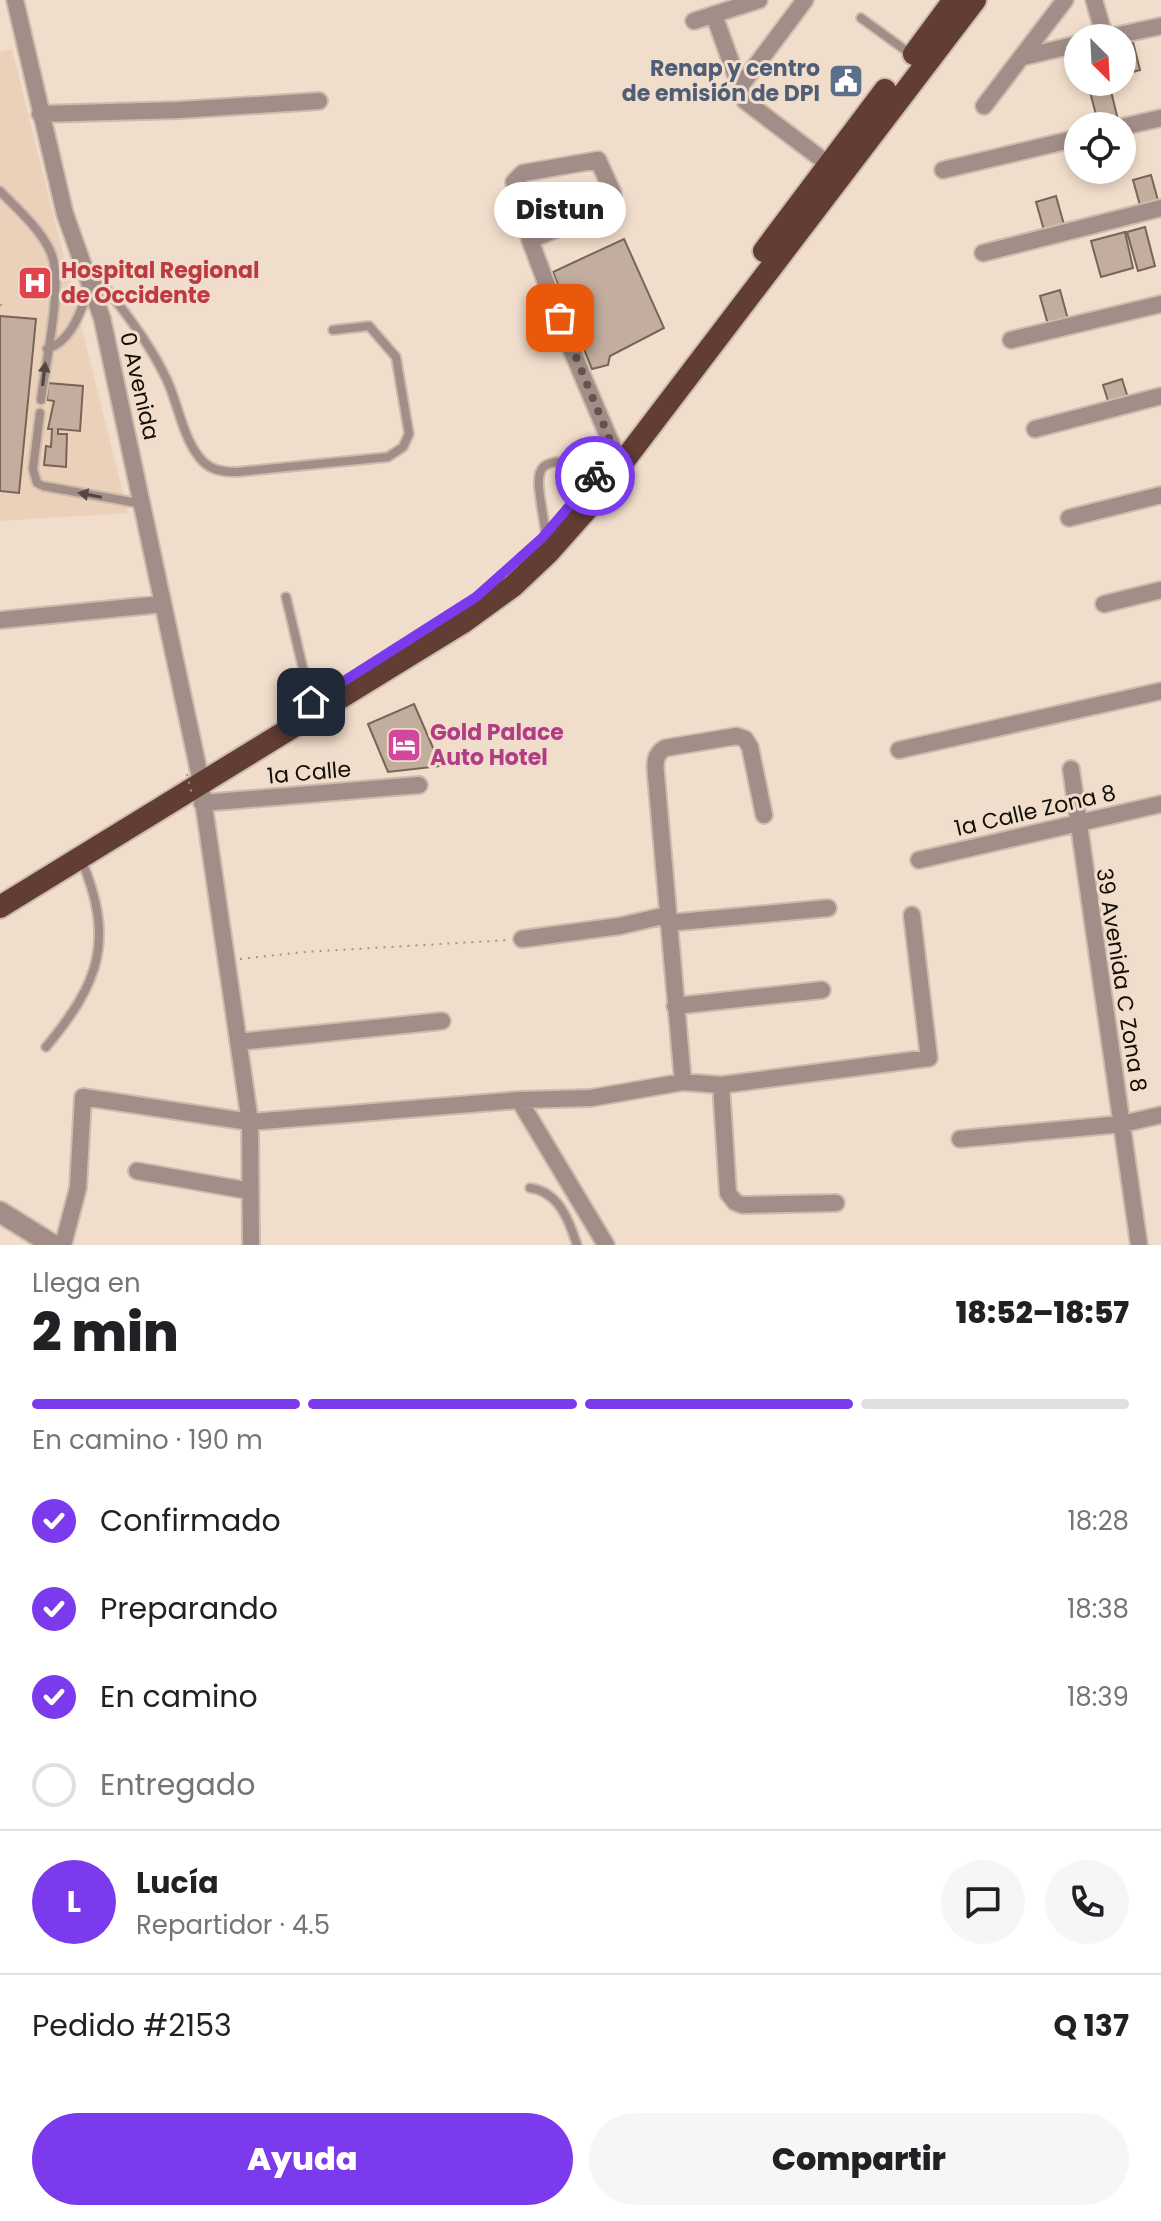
<!DOCTYPE html>
<html lang="es">
<head>
<meta charset="utf-8">
<style>
	:root { --surface:#fff; --page:#f6f6f6; --text:#202124; --muted:#757577; --line:#e0e0e0; --accent:#7c3aed }
	body { margin:0; font-family:Poppins,sans-serif; background:var(--page); color:var(--text); height:100vh; display:flex; flex-direction:column; font-size:30px; white-space:nowrap }
	* { box-sizing:border-box; margin:0 }
	p { font-size:26px; color:var(--muted) }
	.icon { flex:none; width:44px; height:44px; fill:none; stroke:currentColor; stroke-width:2; stroke-linecap:round; stroke-linejoin:round }
	.map { position:relative; height:1245px; overflow:hidden }
	.details { display:flex; flex-direction:column; background:var(--surface); flex:1 }
	.details>* { flex:none }
	.needle { width:52px; rotate:156deg }
	.buttons { position:absolute; left:1064px; top:24px; display:grid; gap:16px }
	.buttons a { display:grid; place-items:center; width:72px; height:72px; border-radius:50%; background:var(--surface); box-shadow:0 4px 12px #0003; font-size:40px }
	.pin { position:absolute; display:grid; place-items:center; width:68px; height:68px; color:#fff; margin:-34px; border-radius:16px; box-shadow:0 4px 12px #0006 }
	.courier { position:absolute; display:grid; place-items:center; width:80px; height:80px; margin:-40px; border:6px solid #7c3aed; border-radius:50%; background:#fff; color:#222; box-shadow:0 2px 10px #0007 }
	.bubble { position:absolute; height:56px; border-radius:28px; background:var(--surface); box-shadow:0 4px 12px #0003; font-size:26px; font-weight:800; line-height:56px; text-align:center }
	.head em { font-style:normal; font-weight:800 }
	.head div { display:flex; flex-direction:column-reverse }
	.head { display:flex; align-items:center; justify-content:space-between; height:136px; padding:0 32px }
	h1 { font-size:52px; font-weight:800; line-height:60px }
	.bar { display:grid; grid-template-columns:repeat(4,1fr); gap:12px 8px; align-content:center; height:96px; padding:0 32px }
	.bar i { height:10px; border-radius:6px; background:var(--line) }
	.bar .active { background:var(--accent) }
	.bar p { grid-column:span 4 }
	.line { display:flex; align-items:center; gap:20px; padding:0 32px; border-top:2px solid var(--line) }
	.line div { flex:1 }
	.round { display:grid; place-items:center; flex:none; width:84px; height:84px; border-radius:42px; background:var(--page) }
	ol { padding:0 32px; list-style:none }
	li { display:flex; align-items:center; gap:24px; height:88px }
	li p { margin-inline-start:auto }
	li .icon { padding:8px; border-radius:50%; background:var(--accent); color:#fff; stroke-width:4 }
	li:last-child { color:var(--muted) }
	li i { width:44px; height:44px; border:4px solid var(--line); border-radius:50% }
	.button { display:flex; gap:16px; margin-top:auto; padding:16px 32px }
	.button a { flex:1; height:92px; border-radius:48px; background:var(--accent); color:#fff; font-size:32px; font-weight:800; line-height:92px; text-align:center }
	.button a+a { background:var(--page); color:var(--text) }
	.map>svg:first-child { display:block }
</style>
</head>
<body>
<div class="map">
<svg width="1161" height="1245" viewBox="0 0 1161 1245">
	<rect width="100%" height="100%" fill="#f1ddcb"/>
	<path fill="#ebd1ba" d="M12,49L128,513L0,521V52Z"/>
	<path fill="#c2ad9e" stroke="#786557" stroke-width="2" d="M1133,42L1140,70L1122,75V45Z
		M1110,87L1119,124L1099,126L1090,92Z
		M1151,175L1159,204L1141,209L1133,180Z
		M1056,196L1065,228L1045,234L1036,202Z
		M1145,227L1155,266L1138,271L1127,232Z
		M1125,232L1133,268L1101,277L1091,241Z
		M624,239L664,328L610,356L608,365L592,369L553,272Z
		M1060,290L1069,323L1049,328L1040,296Z
		M0,316L36,319L19,493L0,491Z
		M1122,379L1129,401L1110,407L1103,385Z
		M48,383L83,386L80,431L58,429V434H67L66,467L44,465L46,446L51,447L52,429H48L54,401L47,400Z
		M414,704L441,766L388,772L368,724Z"/>
	<g fill="none" stroke-linecap="round" stroke-linejoin="round">
		<g stroke="#cdbcac" stroke-width="12">
			<path id="service" d="M861,18L912,55
				M0,191C18,210 40,228 51,253C64,282 45,365 41,400
				M88,267C116,300 147,338 166,378C178,403 182,435 199,457C209,470 221,472 237,472L388,457L403,447L409,434L396,357L369,326L333,330
				M47,349C72,341 80,312 89,290
				M40,413L33,469L37,483L43,486L143,504
				M546,535C536,466 524,454 603,465
				M286,597L311,702
				M46,1047C100,982 115,940 81,859
				M530,1188C559,1192 569,1220 577,1245"/>
		</g>
		<g stroke="#cdbcac" stroke-width="20">
			<path id="minor" d="M15,0L65,214L102,318L199,772L250,1122L251,1245
				M1094,0L1105,38
				M714,15L745,101L828,164
				M694,21L759,0
				M1105,38L1161,26
				M1023,57L1078,44
				M739,88L805,0
				M984,106L1065,0
				M40,114L179,110L319,101
				M1122,127L1161,118
				M943,170L1078,138
				M530,240L607,208L613,202V193L598,160L523,173L514,182L530,240L569,344L614,450
				M983,253L1161,208
				M1011,340L1161,304
				M1035,429L1161,396
				M1069,518L1161,495
				M1104,604L1161,590
				M0,620L163,604
				M899,750L1161,691
				M1071,769L1139,1245
				M202,803L419,785
				M919,860L1161,804
				M668,923L828,908
				M522,939L620,926L667,915
				M675,1006L822,990
				M238,1042L442,1021
				M683,1082L656,775C655,763 654,755 665,748L737,736L745,739L750,747L764,815
				M721,1085L728,1193L735,1202L742,1205L836,1203
				M519,1100L606,1245
				M960,1139L1122,1124L1161,1115
				M137,1171L250,1191
				M63,1245L78,1188L83,1097L250,1122L519,1100L591,1098L683,1082L721,1085L929,1058L912,915"/>
		</g>
		<g stroke="#cdbcac" stroke-width="24">
			<path id="tertiary" d="M0,1212L53,1245"/>
		</g>
		<g stroke="#cdbcac" stroke-width="26">
			<path id="trunk" d="M914,54L954,0
				M764,251L885,90
				M0,907L462,623L513,586L549,552L588,508L975,0"/>
		</g>
		<path stroke="#a39487" stroke-width="2" stroke-dasharray="2 6" stroke-linecap="butt" d="M0,305L5,306
			M240,959L304,952L509,940"/>
		<use href="#service" stroke="#a28d88" stroke-width="8"/>
		<use href="#minor" stroke="#a28d88" stroke-width="16"/>
		<use href="#tertiary" stroke="#a28d88" stroke-width="20"/>
		<use href="#trunk" stroke="#613d34" stroke-width="22"/>
		<path stroke="#a39487" stroke-width="2" stroke-dasharray="2 6" stroke-linecap="butt" d="M187,774L192,795"/>
	</g>
	<defs><path id="oneway-solid" d="M-6-.8H1V-3.2L6.5 0L1 3.2V.8H-6Z" transform="scale(2)"/></defs>
	<g fill="#534741">
		<use href="#oneway-solid" transform="translate(44 374) rotate(-83)"/>
		<use href="#oneway-solid" transform="translate(90 495) rotate(-169)"/>
	</g>
	<g fill="none" stroke-linecap="round" stroke-linejoin="round">
		<path stroke="#61564c" stroke-width="8" stroke-dasharray="0 14.4" d="M560,318L614,450L595,476"/>
		<path stroke="#7c3aed" stroke-width="10" d="M311,702L476,597L542,538L595,476"/>
	</g>
	<defs>
		<g id="civic-square" transform="scale(1.8)"><rect x="-9" y="-9" width="18" height="18" rx="4" fill="#5c6f8a" stroke="#f1ddcb"/><path d="M-.6-6.5H3V-4.5H.6V-3L4-1V1h2V6H-6V1h2V-1L-.6-3ZM-1.2 2.5V6h2.4V2.5Z" fill="#fff"/></g>
		<g id="hospital-square" transform="scale(1.8)"><rect x="-9" y="-9" width="18" height="18" rx="4" fill="#e0444e" stroke="#f1ddcb"/><path d="M-5-5h3v3.5h4V-5h3V5h-3V1.5h-4V5h-3Z" fill="#fff"/></g>
		<g id="hotel-square" transform="scale(1.8)"><rect x="-9" y="-9" width="18" height="18" rx="4" fill="#d1479c" stroke="#f1ddcb"/><path d="M-6-4.5h1.5V1H6V5H4.5V3h-9V5H-6ZM-4 0a1.8 1.8 0 1 1 3.6 0ZM.5 0V-2.5h3Q6-2.5 6 0Z" fill="#fff"/></g>
	</defs>
	<g fill-rule="evenodd">
		<use href="#civic-square" x="846" y="81"/>
		<use href="#hospital-square" x="35" y="283"/>
		<use href="#hotel-square" x="404" y="745"/>
	</g>
	<g text-anchor="middle" stroke-width="6" stroke-linejoin="round" paint-order="stroke">
		<g font-size="22" font-weight="bold" fill="#4e5e75" stroke="#f1ddcb" text-anchor="end">
			<text x="820" y="76">Renap y centro<tspan x="820" dy="25">de emisión de DPI</tspan></text>
		</g>
		<g font-size="22" font-weight="bold" fill="#be3a42" stroke="#f1ddcb" text-anchor="start">
			<text x="61" y="278">Hospital Regional<tspan x="61" dy="25">de Occidente</tspan></text>
		</g>
		<g font-size="22" fill="#130d07" stroke="#f1ddcb">
			<text transform="translate(140 386) rotate(77)" y="8">0 Avenida</text>
			<text transform="translate(309 772) rotate(-5)" y="8">1a Calle</text>
			<text transform="translate(1035 810) rotate(-13)" y="8">1a Calle Zona 8</text>
			<text transform="translate(1122 980) rotate(81)" y="8">39 Avenida C Zona 8</text>
		</g>
		<g font-size="22" font-weight="bold" fill="#b23c85" stroke="#f1ddcb" text-anchor="start">
			<text x="430" y="740">Gold Palace<tspan x="430" dy="25">Auto Hotel</tspan></text>
		</g>
	</g>
</svg>
<div class="buttons">
<a><svg class="needle" viewBox="-14 -14 28 28"><path d="M0-13l5 13h-10z" fill="#e53935"/><path d="M0 13l5-13h-10z" fill="#757577"/></svg></a>
<a><svg class="icon" aria-label="locate" viewBox="0 0 24 24"><circle cx="12" cy="12" r="6"/><path d="M12 2v4M12 18v4M2 12h4M18 12h4"/></svg></a>
</div>
<div class="pin" style="left:560px;top:318px;background:#ea580c"><svg class="icon" aria-label="bag" viewBox="0 0 24 24"><path d="M5 8h14l-1 12H6zM9 8a3 3 0 0 1 6 0"/></svg></div>
<div class="pin" style="left:311px;top:702px;background:#1f2937"><svg class="icon" aria-label="home" viewBox="0 0 24 24"><path d="M3 11l9-7 9 7M6 9v11h12V9"/></svg></div>
<div class="courier" style="left:595px;top:476px"><svg class="icon" aria-label="bike" viewBox="0 0 24 24"><circle cx="6" cy="16" r="4"/><circle cx="18" cy="16" r="4"/><path d="M6 16l4-8h5l3 8M10 8l3 8H6M13 5h3"/></svg></div>
<div class="bubble" style="left:494px;top:182px;width:132px">Distun</div>
</div>
<section class="details">
<div class="head"><div><h1>2 min</h1><p>Llega en</p></div><em>18:52–18:57</em></div>
<div class="bar"><i class="active"></i><i class="active"></i><i class="active"></i><i></i><p>En camino · 190 m</p></div>
<ol>
<li><svg class="icon" aria-label="check" viewBox="0 0 24 24"><path d="M5 12l5 5 9-10"/></svg>Confirmado<p>18:28</p></li>
<li><svg class="icon" aria-label="check" viewBox="0 0 24 24"><path d="M5 12l5 5 9-10"/></svg>Preparando<p>18:38</p></li>
<li><svg class="icon" aria-label="check" viewBox="0 0 24 24"><path d="M5 12l5 5 9-10"/></svg>En camino<p>18:39</p></li>
<li><i></i>Entregado</li>
</ol>
<div class="line" style="height:144px"><b class="round" style="background:var(--accent);color:#fff">L</b><div><b>Lucía</b><p>Repartidor · 4.5</p></div><a class="round"><svg class="icon" aria-label="chat" viewBox="0 0 24 24"><path d="M4 5h16v11H9l-5 4z"/></svg></a><a class="round"><svg class="icon" aria-label="phone" viewBox="0 0 24 24"><path d="M5 4h4l2 5-3 2q2 4 5 5l2-3 5 2v4C11 20 4 13 5 4z"/></svg></a></div>
<div class="line" style="height:104px"><div>Pedido #2153</div><b>Q 137</b></div>
<div class="button"><a>Ayuda</a><a>Compartir</a></div>
</section>
</body>
</html>
